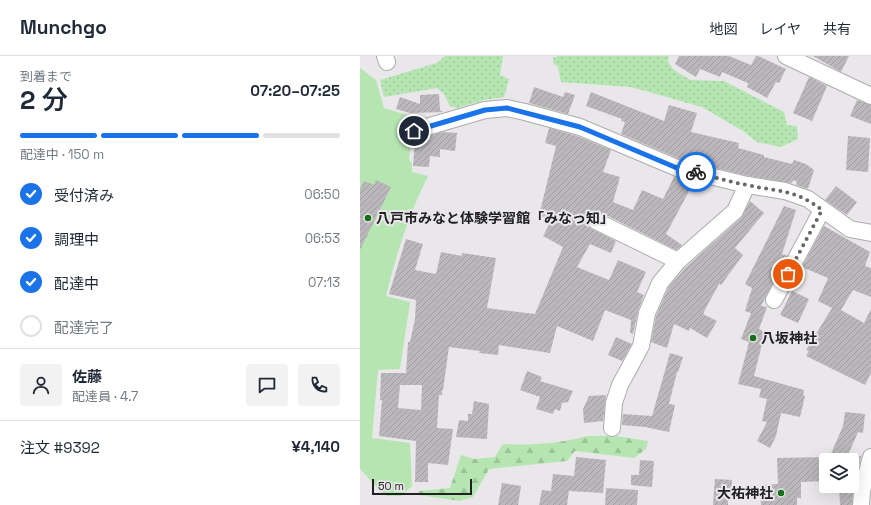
<!DOCTYPE html>
<html lang="ja">
<head>
<meta charset="utf-8">
<style>
	:root { --surface:#fff; --page:#f2f2f3; --text:#1f2937; --muted:#747a83; --line:#e0e1e3; --accent:#1a73e8 }
	body { margin:0; font-family:"Space Grotesk","Noto Sans JP",sans-serif; background:var(--page); color:var(--text); height:100vh; display:flex; flex-direction:column; font-size:15px; white-space:nowrap }
	* { box-sizing:border-box; margin:0 }
	p { font-size:13px; color:var(--muted) }
	.icon { flex:none; width:22px; height:22px; fill:none; stroke:currentColor; stroke-width:2; stroke-linecap:round; stroke-linejoin:round }
	.map { position:relative; flex:1; overflow:hidden }
	.sheet { display:flex; flex-direction:column; background:var(--surface); width:360px }
	.sheet>* { flex:none }
	.controls { position:absolute; left:459px; top:397px; display:grid; gap:8px }
	.controls a { display:grid; place-items:center; width:40px; height:40px; border-radius:4px; background:var(--surface); box-shadow:0 4px 16px #0002; font-size:20px }
	.scale { position:absolute; left:12px; bottom:10px; width:100px; box-sizing:border-box; padding-left:4px; border:2px solid #212022; border-top:0; font-size:11px; line-height:14px; white-space:nowrap; color:#212022; -webkit-text-stroke:3px #eae7ea; paint-order:stroke }
	.pin { position:absolute; display:grid; place-items:center; width:34px; height:34px; color:#fff; margin:-17px; border:2px solid #fff; border-radius:50%; box-shadow:0 1px 4px #0007 }
	.courier { position:absolute; display:grid; place-items:center; width:40px; height:40px; margin:-20px; border:3px solid #1a73e8; border-radius:50%; background:#fff; color:#222; box-shadow:0 1px 5px #0007 }
	.overview em { font-style:normal; font-weight:600 }
	.overview div { display:flex; flex-direction:column-reverse }
	.overview { display:flex; align-items:center; justify-content:space-between; height:68px; padding:0 20px }
	h1 { font-size:26px; font-weight:600; line-height:30px }
	.bar { display:grid; grid-template-columns:repeat(4,1fr); gap:6px 4px; align-content:center; height:48px; padding:0 20px }
	.bar i { height:5px; border-radius:3px; background:var(--line) }
	.bar .active { background:var(--accent) }
	.bar p { grid-column:span 4 }
	.line { display:flex; align-items:center; gap:10px; padding:0 20px; border-top:1px solid var(--line) }
	.line div { flex:1 }
	.round { display:grid; place-items:center; flex:none; width:42px; height:42px; border-radius:4px; background:var(--page) }
	ol { padding:0 20px; list-style:none }
	li { display:flex; align-items:center; gap:12px; height:44px }
	li p { margin-inline-start:auto }
	li .icon { padding:4px; border-radius:50%; background:var(--accent); color:#fff; stroke-width:4 }
	li:last-child { color:var(--muted) }
	li i { width:22px; height:22px; border:2px solid var(--line); border-radius:50% }
	header { display:flex; align-items:center; gap:24px; box-sizing:border-box; height:56px; padding:0 20px; background:var(--surface); border-bottom:1px solid var(--line) }
	header strong { font-size:19px }
	nav { display:flex; gap:22px; margin-inline-start:auto; font-size:14px }
	main { display:flex; flex:1; min-height:0 }
	.map>svg:first-child { display:block }
</style>
</head>
<body>
<header>
<strong>Munchgo</strong>
<nav><a>地図</a><a>レイヤ</a><a>共有</a></nav>
</header>
<main>
<section class="sheet">
<div class="overview"><div><h1>2 分</h1><p>到着まで</p></div><em>07:20–07:25</em></div>
<div class="bar"><i class="active"></i><i class="active"></i><i class="active"></i><i></i><p>配達中 · 150 m</p></div>
<ol>
<li><svg class="icon" aria-label="check" viewBox="0 0 24 24"><path d="M5 12l5 5 9-10"/></svg>受付済み<p>06:50</p></li>
<li><svg class="icon" aria-label="check" viewBox="0 0 24 24"><path d="M5 12l5 5 9-10"/></svg>調理中<p>06:53</p></li>
<li><svg class="icon" aria-label="check" viewBox="0 0 24 24"><path d="M5 12l5 5 9-10"/></svg>配達中<p>07:13</p></li>
<li><i></i>配達完了</li>
</ol>
<div class="line" style="height:72px"><a class="round"><svg class="icon" aria-label="person" viewBox="0 0 24 24"><circle cx="12" cy="8" r="4"/><path d="M4 21q1-7 8-7t8 7"/></svg></a><div><b>佐藤</b><p>配達員 · 4.7</p></div><a class="round"><svg class="icon" aria-label="chat" viewBox="0 0 24 24"><path d="M4 5h16v11H9l-5 4z"/></svg></a><a class="round"><svg class="icon" aria-label="phone" viewBox="0 0 24 24"><path d="M5 4h4l2 5-3 2q2 4 5 5l2-3 5 2v4C11 20 4 13 5 4z"/></svg></a></div>
<div class="line" style="height:52px"><div>注文 #9392</div><b>¥4,140</b></div>
</section>
<div class="map">
<svg width="511" height="449" viewBox="0 0 511 449">
	<defs>
		<pattern id="grass-dots" width="8" height="8" patternUnits="userSpaceOnUse"><rect width="8" height="8" fill="#b5e6b2"/><path d="M2 2h.1M6 6h.1" fill="none" stroke="#9bc599" stroke-width="1.8" stroke-linecap="round"/></pattern>
		<pattern id="forest-firs" width="22" height="20" patternUnits="userSpaceOnUse"><rect width="22" height="20" fill="#b5e6b2"/><path d="M5 1l3.5 6h-7zM16 11l3.5 6h-7z" fill="#9bc599"/></pattern>
		<pattern id="building-hatch" width="6" height="6" patternUnits="userSpaceOnUse"><rect width="6" height="6" fill="#bab8bb"/><path d="M-1 1l2-2M0 6l6-6M5 7l2-2" fill="none" stroke="#a09ea0"/></pattern>
	</defs>
	<rect width="100%" height="100%" fill="#eae7ea"/>
	<path fill="url(#grass-dots)" d="M85,0H143L140,19L149,23L144,41L124,44L97,52L90,50L84,38L77,32L24,41L20,24L77,7Z
		M198,0H309L308,6L314,14L330,24L364,25L424,56L427,69L437,70L438,83L421,91L397,86L383,75L342,51L271,31L201,26L198,11L193,7V2Z"/>
	<path fill="url(#forest-firs)" d="M228,380H256L288,385L286,393L274,402L215,395L207,405L129,413L113,441L100,445L59,439V435L90,432L101,399L114,403L135,401L143,388C173,390 199,387 228,380Z"/>
	<path fill="#b5e6b2" d="M0,12L16,24L24,52L54,61L49,103L52,108V116L68,120C49,158 36,199 26,240L50,246L40,313L18,314L12,382L50,387L52,430L41,440H27L21,436L0,413Z"/>
	<path fill="url(#building-hatch)" fill-rule="evenodd" d="M319,0H369L391,9L396,0H398L426,13L419,27L416,26L407,42L387,31L388,27L362,16L360,21L340,13L336,21L315,8Z
		M453,0H489L481,16Z
		M449,21L467,30L452,65L433,57Z
		M174,31L203,41L205,36L215,39L208,58L169,47Z
		M231,36L304,65L309,49L337,57L331,76L379,87L378,92L404,99V101L432,108L434,104L446,108L454,114L448,133L436,129L437,126L434,124L431,127L389,120L322,104L261,78L265,66L261,65L262,63L226,50Z
		M79,38L80,54L83,56L50,57L36,53L40,41L60,48V39Z
		M497,44L511,49V68L490,60Z
		M189,72L217,80L251,94L243,116L260,121L253,146L273,154L282,134L303,143L314,121L334,126L306,178L322,189L316,194L240,156L230,157L227,165L228,171L256,185L251,197L230,188L217,211L249,224L258,204L286,216L277,236L284,239L278,255L273,278L270,277L271,264L245,254L233,285L197,270L190,297L139,289L138,299L119,297L120,295L89,291L83,334H82V339H79L77,372L93,373L88,409L68,407V426H55L56,385L19,380L22,344H20L21,317H46L48,286H50L55,263L56,244L29,238L46,183L63,188L55,214L76,218L81,196L102,200V197L136,202L127,252L175,258L203,191L183,180L192,163L179,160L196,90L185,87ZM40,329H62L61,354L38,352Z
		M82,76L97,77L95,95L80,93V101L70,100L69,111L53,110L55,84Z
		M488,80L510,82L508,116L486,114Z
		M16,124L31,131L0,194V133L4,125L14,129Z
		M476,130L497,146L487,159L465,144Z
		M390,145L404,157L375,192L383,199L361,229L359,228L348,248L343,258L357,265L347,282L330,272L329,275L314,268L307,292L291,286L296,260L308,232L325,212L381,162Z
		M424,150L436,154L422,198L427,200L401,250L407,251L399,273L405,276L394,320L444,334L443,339L445,340L440,361L421,357L416,380L410,392L397,385L407,366L402,365L407,343L399,341L401,333L378,328L389,286L381,283L391,257L385,255L392,232L385,228Z
		M464,170L510,196L505,210L511,212V241L493,234L481,254L504,267L511,253V317L505,329L446,300L449,295L446,294L472,252L458,245L468,222L442,211Z
		M432,235L449,243L438,267L420,259Z
		M256,281L272,288L262,305L248,299Z
		M310,297L323,301L318,316H317L309,348L315,349L309,376L285,371L262,369L263,358L292,360Z
		M167,315L182,321L180,325L213,335L208,346L202,347L200,355L195,353L193,358L176,353L180,341L160,334Z
		M246,339L243,365L224,367L223,353L229,340Z
		M114,345L129,348L127,383L96,381L99,364L108,365V358H112Z
		M485,356L505,358L503,377L498,376L486,404H480L470,400L483,370Z
		M492,398L501,400L499,410L492,409Z
		M216,401L246,404L243,437L209,435L207,449H179L182,434L191,435L193,418L214,420Z
		M466,401V425L441,426V442H437V449H401L400,429L418,428L417,402Z
		M280,404L294,405L292,431L271,429V419H279Z
		M355,423L372,424L371,443H368V449H353Z
		M142,427L161,430L158,449H138Z
		M479,430H494L492,449H480Z
		M246,432L278,434L277,449H245Z"/>
	<g fill="none" stroke-linecap="round" stroke-linejoin="round">
		<g stroke="#aeabaf" stroke-width="18">
			<path id="street" d="M25,0L27,6
				M426,0L511,40
				M53,75L125,54L147,52L165,56L220,71L317,112L387,129L425,135L448,143L490,173L511,177
				M236,165L318,205
				M414,244L462,154
				M252,372L254,347L260,329L281,290L287,257L300,227L318,205L375,155L387,129
				M501,449L502,435L511,401"/>
		</g>
		<use href="#street" stroke="#fff" stroke-width="16"/>
	</g>
	<g fill="none" stroke-linecap="round" stroke-linejoin="round">
		<path stroke="#676668" stroke-width="4" stroke-dasharray="0 7.2" d="M336,116C353,121 370,126 387,129C418,136 435,133 462,154L428,218"/>
		<path stroke="#1a73e8" stroke-width="5" d="M54,75L125,54L147,52L220,71L317,112L336,116"/>
	</g>
	<g fill="#166f1b" stroke="#eae7ea" stroke-width="1.5">
		<circle cx="8" cy="162" r="4"/>
		<circle cx="393" cy="282" r="4"/>
		<circle cx="421" cy="437" r="4"/>
	</g>
	<g text-anchor="middle" stroke-width="4" stroke-linejoin="round" paint-order="stroke">
		<g font-size="14" font-weight="bold" fill="#212022" stroke="#eae7ea" text-anchor="start">
			<text x="16" y="167">八戸市みなと体験学習館「みなっ知」</text>
			<text x="401" y="287">八坂神社</text>
			<text x="413" y="442" text-anchor="end">大祐神社</text>
		</g>
	</g>
</svg>
<div class="controls">
<a><svg class="icon" aria-label="layers" viewBox="0 0 24 24"><path d="M12 4l9 5-9 5-9-5zM3 14l9 5 9-5"/></svg></a>
</div>
<div class="scale">50 m</div>
<div class="pin" style="left:428px;top:218px;background:#ea580c"><svg class="icon" aria-label="bag" viewBox="0 0 24 24"><path d="M5 8h14l-1 12H6zM9 8a3 3 0 0 1 6 0"/></svg></div>
<div class="pin" style="left:54px;top:75px;background:#1f2937"><svg class="icon" aria-label="home" viewBox="0 0 24 24"><path d="M3 11l9-7 9 7M6 9v11h12V9"/></svg></div>
<div class="courier" style="left:336px;top:116px"><svg class="icon" aria-label="bike" viewBox="0 0 24 24"><circle cx="6" cy="16" r="4"/><circle cx="18" cy="16" r="4"/><path d="M6 16l4-8h5l3 8M10 8l3 8H6M13 5h3"/></svg></div>
</div>
</main>
</body>
</html>
